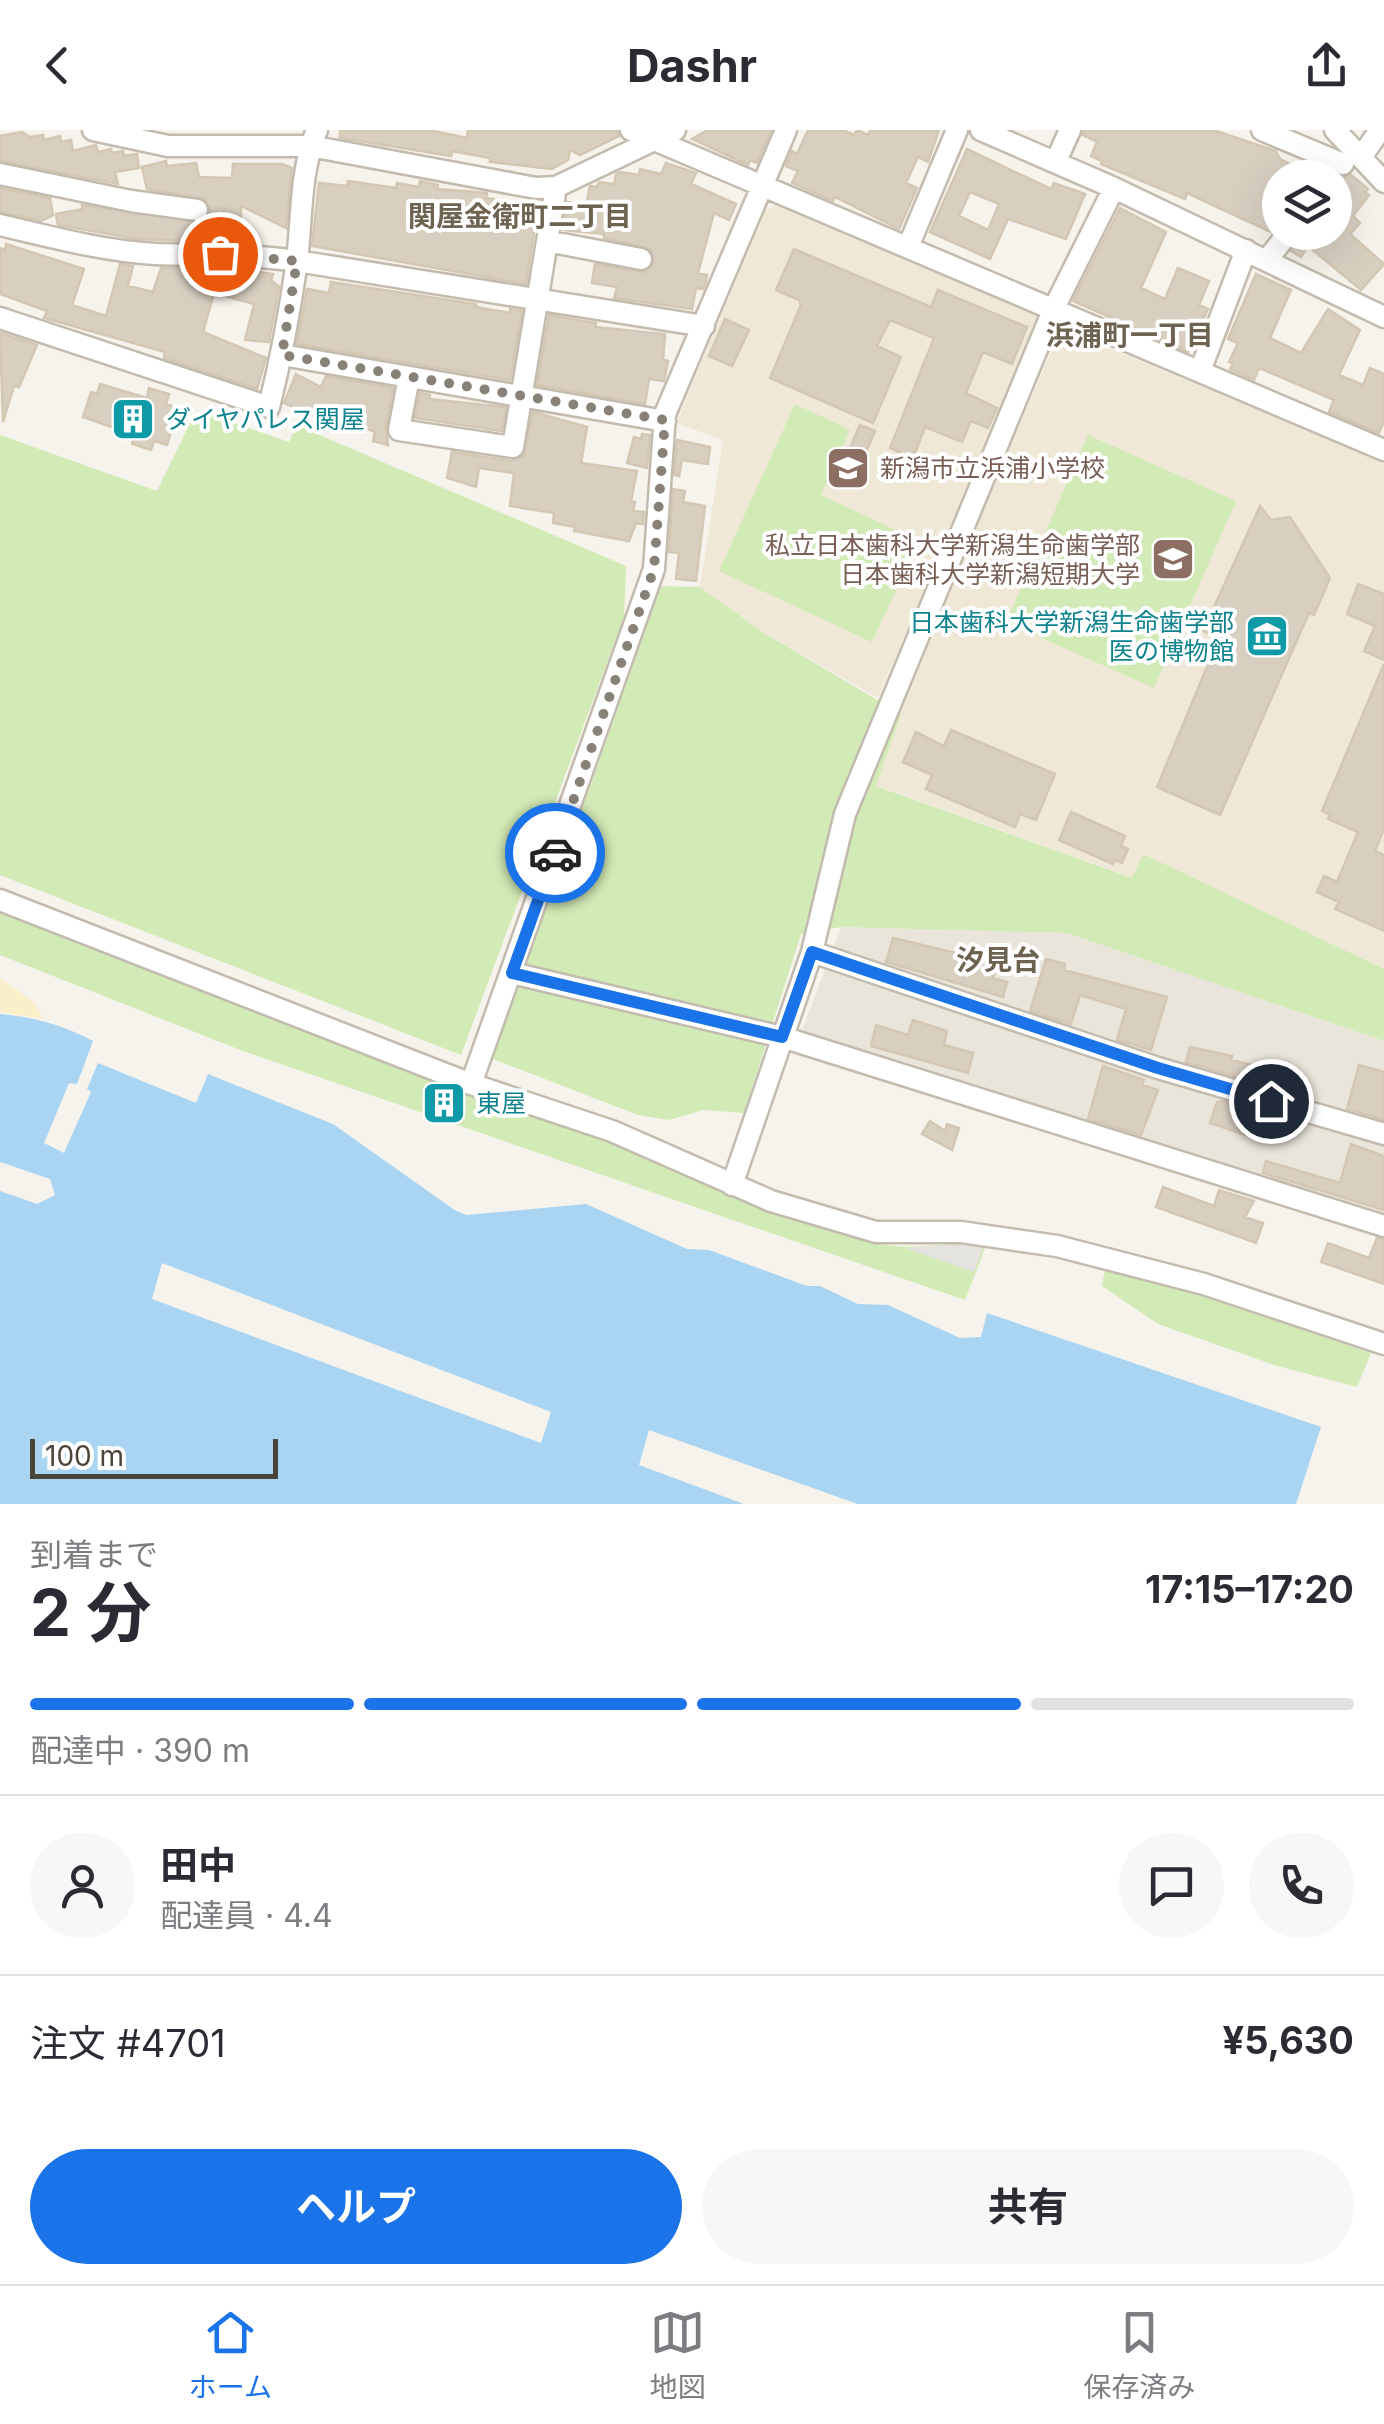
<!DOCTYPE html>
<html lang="ja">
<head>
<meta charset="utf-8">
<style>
	:root { --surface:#fff; --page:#f7f7f7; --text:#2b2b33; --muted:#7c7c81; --line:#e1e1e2; --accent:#1a73e8 }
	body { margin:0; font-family:Inter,"Noto Sans JP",sans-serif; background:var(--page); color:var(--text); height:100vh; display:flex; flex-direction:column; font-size:38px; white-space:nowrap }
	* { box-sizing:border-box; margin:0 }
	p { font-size:32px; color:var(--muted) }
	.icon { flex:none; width:55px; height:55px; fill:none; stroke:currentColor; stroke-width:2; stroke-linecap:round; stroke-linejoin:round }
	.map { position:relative; height:1374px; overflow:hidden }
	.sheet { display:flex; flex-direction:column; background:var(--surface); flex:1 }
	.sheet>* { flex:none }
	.buttons { position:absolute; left:1262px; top:30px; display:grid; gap:20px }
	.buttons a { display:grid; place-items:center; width:90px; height:90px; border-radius:50%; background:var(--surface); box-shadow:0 10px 40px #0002; font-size:50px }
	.scale { position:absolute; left:30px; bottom:25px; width:248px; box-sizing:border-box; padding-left:10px; border:5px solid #4b4439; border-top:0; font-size:28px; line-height:35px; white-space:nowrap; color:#4b4439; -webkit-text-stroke:8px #fff; paint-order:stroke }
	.pin { position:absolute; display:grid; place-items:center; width:85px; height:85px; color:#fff; margin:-42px; border:5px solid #fff; border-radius:50%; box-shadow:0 2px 10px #0007 }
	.courier { position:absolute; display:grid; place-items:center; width:100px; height:100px; margin:-50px; border:8px solid #1a73e8; border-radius:50%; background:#fff; color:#222; box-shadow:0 2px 12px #0007 }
	.summary em { font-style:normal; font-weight:700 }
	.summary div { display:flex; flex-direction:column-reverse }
	.summary { display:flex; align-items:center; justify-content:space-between; height:170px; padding:0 30px }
	h1 { font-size:65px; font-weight:700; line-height:75px }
	.bar { display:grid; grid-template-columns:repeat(4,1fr); gap:15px 10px; align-content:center; height:120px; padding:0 30px }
	.bar i { height:12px; border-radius:8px; background:var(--line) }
	.bar .on { background:var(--accent) }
	.bar p { grid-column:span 4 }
	.line { display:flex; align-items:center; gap:25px; padding:0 30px; border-top:2px solid var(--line) }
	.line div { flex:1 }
	.round { display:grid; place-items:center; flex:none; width:105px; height:105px; border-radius:52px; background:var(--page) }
	.button { display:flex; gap:20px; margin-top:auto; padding:20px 30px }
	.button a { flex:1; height:115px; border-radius:60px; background:var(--accent); color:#fff; font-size:40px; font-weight:700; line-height:115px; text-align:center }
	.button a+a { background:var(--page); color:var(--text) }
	header { display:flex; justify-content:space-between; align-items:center; height:130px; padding:0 30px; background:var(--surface); font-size:45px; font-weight:700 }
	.tabs { display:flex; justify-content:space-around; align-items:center; height:140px; border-top:2px solid var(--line); background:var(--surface); font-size:28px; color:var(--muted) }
	.tabs a { display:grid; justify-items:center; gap:5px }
	.tabs .on { color:var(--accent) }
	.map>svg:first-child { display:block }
</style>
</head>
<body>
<header><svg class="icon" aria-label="back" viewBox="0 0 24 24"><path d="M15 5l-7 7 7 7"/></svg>Dashr<svg class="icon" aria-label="share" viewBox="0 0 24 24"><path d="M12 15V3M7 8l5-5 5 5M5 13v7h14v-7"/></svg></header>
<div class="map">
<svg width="1384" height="1374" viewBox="0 0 1384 1374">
	<rect width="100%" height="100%" fill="#f6f3ec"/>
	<path fill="#eae5da" d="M841,797L1067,803L1384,911V1087L801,903Z"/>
	<path fill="#efe8d6" d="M775,75L1036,185L1039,192L878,568L764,503L700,457L723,310L676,293L766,79Z
		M1061,198L1384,333V839L1143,725L1133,748L875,655L922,525Z"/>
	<path fill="#d2eab5" d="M795,274L850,300L821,365L919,411L872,512L719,441Z
		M203,282L289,312L296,295L626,436L624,487L461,925L0,745V305L157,361L191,291Z
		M1088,305L1236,371L1154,558L1006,492Z
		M661,456L700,457L764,503L901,584L876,656L1132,748L1143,724L1384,839V911L1067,803L841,797L801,804L744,983L703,980L669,990L638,985L488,927L554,759Z
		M0,780C203,865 410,941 617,1016C705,1048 789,1093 880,1114C915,1122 951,1109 986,1116L965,1170L243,921L0,825Z
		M1106,1133L1371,1223L1357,1257L1274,1235L1158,1194L1102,1156Z"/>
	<path fill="#f9efc9" d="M0,848L35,873L43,889L0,882Z"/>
	<path fill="#e5e3e0" d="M964,1114L983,1118L974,1142L905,1118Z"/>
	<path fill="#a9d4f2" d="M0,884C35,887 62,895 93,911L77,954L69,953L44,1013L64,1023L91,962L87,959L98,933L196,973L208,944L333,994L456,1081L467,1085L586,1074L687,1119L709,1120L807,1156H820L858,1174L888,1175L960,1208L981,1207L987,1183L1321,1297L1296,1374H0V1061L37,1074L55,1065L50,1049L0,1032Z"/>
	<path fill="#f6f3ec" d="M162,1133L551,1282L541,1313L152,1169Z
		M649,1300L858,1374H744L639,1335Z"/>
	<path fill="#d8cfc1" stroke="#d3c7b4" stroke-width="2.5" fill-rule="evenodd" d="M340,0H428L467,8L468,0H617L619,6L580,25L570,20L568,30L552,39L490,32V28L452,21L451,26L353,10L340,8Z
		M708,0H771L757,33L750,30L748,35L692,9Z
		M808,0H843L854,5L857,0L868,5L870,0H939L928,32L918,27L906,53L917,58L899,99L835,67L833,71L792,53L798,41L786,36L792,21L797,24Z
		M1084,0H1213L1276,21L1280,29L1318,48H1280V84L1271,102L1187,63L1185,69L1101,34L1102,31L1091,26L1097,12L1083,5Z
		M22,2L30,7L43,5L44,10L60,6L61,12L71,10L73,21L96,15L98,22L111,19L112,23L123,21L124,26L137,24L139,38L115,42L118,54L0,31V6Z
		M967,19L1051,59L1054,53L1085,64L1066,109L1008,89L990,129L930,102ZM970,62L999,74L988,100L959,86Z
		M166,31L167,36L196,33L199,47L232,48L233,34H282L292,38L286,98L241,76V97L218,96L217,112L137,109L58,95L56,84L83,79L82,75L203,92L211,81L205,69L147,59L142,37Z
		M666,33L696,43L691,54L736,74L729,90L714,83L698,143L707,145L706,152L703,159L696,158L692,179L614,168L617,157L592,153L595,134L645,142L654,133L651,119L604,108V104L563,100L567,72L586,76L590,56L597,57L599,52L614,54L616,44L620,42L639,45L640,39L661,44Z
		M1351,45L1368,59L1365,62L1369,65L1353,86L1360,93L1350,104L1384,134L1361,160L1308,116L1301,127L1291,121L1303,102H1335V50Z
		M348,51L396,58L397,53L419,57L420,51L438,55L437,59L487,63L486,68L538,76L526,154L312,116L319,53L347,56Z
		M0,58L50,68L53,85L41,91L0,82Z
		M1120,78L1166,102L1141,158L1165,169L1178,138L1209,151L1199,175L1208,179L1188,222L1073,171Z
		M6,114L84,139L72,175L106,186L120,134L133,136L128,156L153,162L161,138L209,139L240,149L245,140L273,144L271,150L279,157L269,212L245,210L254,174L214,163L203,202L266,228L257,259L164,228L165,222L44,188L47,181L0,164V118L5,120Z
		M794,119L931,177L938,160L1027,197L1012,234L983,222L966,263L997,278L988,298L971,291L962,312L925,297L913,328L890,318L934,208L890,190L877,216L901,227L873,293L770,248L801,175L799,170L776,160Z
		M1256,144L1291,160L1270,208L1301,223L1328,179L1360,200L1339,245L1363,255L1370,238L1384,244V291L1379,303L1329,282L1334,270L1283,248L1259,238L1254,250L1230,239L1233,234L1229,232L1238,213L1228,209Z
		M331,152L476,174V177L510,183V179L522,181L510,250L297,214L307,159L329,163Z
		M549,185L596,193L595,197L665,204L663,230L668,231L664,251L649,249L645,274L537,255Z
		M725,189L749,200L732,236L709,226Z
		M0,203L37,215L19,257L14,256L3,292Z
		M296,244L321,257L326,246L393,258L386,297L388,315L373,311L375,302L350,292L347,300L284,273Z
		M100,254L147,268L149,258L169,264L166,274L178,278L167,315L154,311L151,320L132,314L134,305L83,287L91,262L97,264Z
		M420,263L430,265L429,269L506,277L502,301L415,288Z
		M533,282L587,297L581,333L637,341L631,371L635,372L633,381L644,382L643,394L636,393L629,411L574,401L575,397L553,393L554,383L510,376L514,343L479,338L476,357L447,348L452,322L511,331L523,326Z
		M860,295L875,301L858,341L843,334Z
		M642,304L650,305L647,338L627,333L634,307L641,309Z
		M677,310L710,317L708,334L682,330L679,346L674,345Z
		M673,359L685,361L683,372L705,376L696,451L676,449L679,423L669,422Z
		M1260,376L1271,390L1290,387L1330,448L1314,485L1309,483L1220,685L1157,657L1219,508L1203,501Z
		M1358,454L1384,464V530L1364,521L1375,496L1347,484Z
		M1384,534V699L1375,721L1384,725V801L1335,779L1339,772L1317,762L1324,746L1337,752L1358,702L1328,689L1330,685L1322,681Z
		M951,600L1055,644L1036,690L1020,684L1015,697L926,659L932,645L903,632L916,602L944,616Z
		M1071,682L1125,706L1121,716L1128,719L1122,733L1115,730L1113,734L1059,710Z
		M893,808L960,824L959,829L996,839L993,848L1007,852L1003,867L886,832Z
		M1046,829L1065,834L1064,840L1167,867L1151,920L1117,910L1126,879L1080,865L1071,894L1030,881Z
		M913,890L947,901L944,915L973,923L968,943L871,916L876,895L908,905Z
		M1190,917L1232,926L1231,930L1252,935L1248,950L1186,932Z
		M1359,935L1384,942V990L1347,979Z
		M1103,936L1144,950L1142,955L1158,960L1141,1005L1088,989Z
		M1222,971L1260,983L1259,987L1270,990L1263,1011L1210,993L1217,972Z
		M930,991L945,1001L947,994L959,998L952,1020L922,1004Z
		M1351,1014L1384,1026V1080L1263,1043L1266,1031L1340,1053Z
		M1163,1057L1214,1076L1219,1060L1254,1071L1245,1087L1263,1093L1256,1113L1156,1077Z
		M1377,1108L1384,1109V1154L1321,1132L1328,1113L1369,1128Z"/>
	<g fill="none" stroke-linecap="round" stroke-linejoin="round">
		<g stroke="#c2bbae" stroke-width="25">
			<path id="minor" d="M93,0L168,16H310L536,58L556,57L675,0
				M631,0L1384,320
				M981,0L1114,58L1384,187
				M1262,0L1343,34
				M1335,0L1384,52
				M1362,26L1380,0
				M1056,31L1070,0
				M0,44L131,71L197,80
				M0,95C51,107 103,121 155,124C203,126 249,124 297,131L704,196
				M547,111L641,129
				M908,117L957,0
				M1267,130L1289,102
				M0,188L269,277C281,229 290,180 297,131C302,88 300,40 317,0
				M282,225L665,291
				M1200,241L1246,120
				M409,247L399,300L513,317L556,57
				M0,770L471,954L612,1001L771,1071L876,1102H961L1057,1116L1204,1154L1384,1214
				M812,822L1158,938L1384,1004
				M512,843L782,907L1384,1096
				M471,954L654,439L665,284L786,0
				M732,1055L812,822L845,684L1054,178L1114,58"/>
		</g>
		<use href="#minor" stroke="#fff" stroke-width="20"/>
	</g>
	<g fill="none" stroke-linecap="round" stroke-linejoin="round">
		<path stroke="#878178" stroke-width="10" stroke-dasharray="0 18" d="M220,124L297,131L282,225L665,290L654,439L555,723"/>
		<path stroke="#1a73e8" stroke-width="12" d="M555,723L512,843L782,907L812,822L1158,938L1271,971"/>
	</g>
	<defs>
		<g id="building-square" transform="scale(2.25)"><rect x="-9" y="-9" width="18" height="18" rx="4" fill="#0f9aa8" stroke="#fff"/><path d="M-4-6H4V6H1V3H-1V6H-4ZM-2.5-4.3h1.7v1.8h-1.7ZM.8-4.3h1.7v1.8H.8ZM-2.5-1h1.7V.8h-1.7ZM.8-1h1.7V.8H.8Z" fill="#fff"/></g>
		<g id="school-square" transform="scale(2.25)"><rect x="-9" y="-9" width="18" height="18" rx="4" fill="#8d6e63" stroke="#fff"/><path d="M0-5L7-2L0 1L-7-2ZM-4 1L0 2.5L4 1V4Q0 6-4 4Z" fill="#fff"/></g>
		<g id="university-square" transform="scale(2.25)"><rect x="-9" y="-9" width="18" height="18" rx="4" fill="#8d6e63" stroke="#fff"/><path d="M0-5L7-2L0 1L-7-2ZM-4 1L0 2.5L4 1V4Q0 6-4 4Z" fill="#fff"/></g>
		<g id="museum-square" transform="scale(2.25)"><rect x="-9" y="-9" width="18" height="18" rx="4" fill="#0f9aa8" stroke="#fff"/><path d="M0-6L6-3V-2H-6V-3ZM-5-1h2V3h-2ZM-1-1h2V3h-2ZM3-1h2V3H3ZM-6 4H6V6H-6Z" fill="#fff"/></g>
	</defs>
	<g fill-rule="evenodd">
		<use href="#building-square" x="133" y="289"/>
		<use href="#school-square" x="848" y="338"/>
		<use href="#university-square" x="1173" y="429"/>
		<use href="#museum-square" x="1267" y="506"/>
		<use href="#building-square" x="444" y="973"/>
	</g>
	<g text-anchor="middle" stroke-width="8" stroke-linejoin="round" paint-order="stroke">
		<g font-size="25" fill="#0d838f" stroke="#fff" text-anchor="start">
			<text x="166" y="298">ダイヤパレス関屋</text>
			<text x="1234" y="501" text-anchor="end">日本歯科大学新潟生命歯学部<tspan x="1234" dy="29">医の博物館</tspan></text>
			<text x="476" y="982">東屋</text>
		</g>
		<g font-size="25" fill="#785e54" stroke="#fff" text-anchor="start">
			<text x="880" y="347">新潟市立浜浦小学校</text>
			<text x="1140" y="424" text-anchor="end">私立日本歯科大学新潟生命歯学部<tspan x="1140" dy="29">日本歯科大学新潟短期大学</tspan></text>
		</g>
		<g font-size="28" font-weight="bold" fill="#6e6250" stroke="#fff">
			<text x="520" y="96">関屋金衛町二丁目</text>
			<text x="1130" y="215">浜浦町一丁目</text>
			<text x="998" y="840">汐見台</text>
		</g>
	</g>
</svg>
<div class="buttons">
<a><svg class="icon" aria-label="layers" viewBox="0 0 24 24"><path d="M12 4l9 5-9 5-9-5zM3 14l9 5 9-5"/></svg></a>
</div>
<div class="scale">100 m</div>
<div class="pin" style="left:220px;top:124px;background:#ea580c"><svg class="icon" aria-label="bag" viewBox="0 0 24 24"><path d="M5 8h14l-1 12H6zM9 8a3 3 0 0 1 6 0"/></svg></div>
<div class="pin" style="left:1271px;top:971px;background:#1f2937"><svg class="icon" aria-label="home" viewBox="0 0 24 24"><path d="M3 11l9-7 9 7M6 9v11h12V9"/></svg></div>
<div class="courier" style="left:555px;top:723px"><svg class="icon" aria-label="car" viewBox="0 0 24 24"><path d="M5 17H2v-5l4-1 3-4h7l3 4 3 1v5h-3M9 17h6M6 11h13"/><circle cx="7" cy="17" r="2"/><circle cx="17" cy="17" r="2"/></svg></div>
</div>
<section class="sheet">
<div class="summary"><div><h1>2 分</h1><p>到着まで</p></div><em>17:15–17:20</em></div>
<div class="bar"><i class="on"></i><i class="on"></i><i class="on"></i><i></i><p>配達中 · 390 m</p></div>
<div class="line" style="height:180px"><a class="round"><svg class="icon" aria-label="person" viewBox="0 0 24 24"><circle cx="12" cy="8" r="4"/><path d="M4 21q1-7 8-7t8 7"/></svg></a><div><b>田中</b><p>配達員 · 4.4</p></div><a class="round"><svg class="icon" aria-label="chat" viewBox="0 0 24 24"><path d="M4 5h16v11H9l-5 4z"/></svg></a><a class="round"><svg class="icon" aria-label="phone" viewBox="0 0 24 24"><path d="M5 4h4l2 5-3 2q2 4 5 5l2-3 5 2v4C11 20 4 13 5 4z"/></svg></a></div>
<div class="line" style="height:130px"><div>注文 #4701</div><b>¥5,630</b></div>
<div class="button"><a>ヘルプ</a><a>共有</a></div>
</section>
<nav class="tabs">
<a class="on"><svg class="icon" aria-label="home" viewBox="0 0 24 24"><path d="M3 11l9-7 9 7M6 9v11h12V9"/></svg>ホーム</a>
<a><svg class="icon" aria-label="map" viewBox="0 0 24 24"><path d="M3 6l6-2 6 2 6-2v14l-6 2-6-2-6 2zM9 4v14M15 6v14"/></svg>地図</a>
<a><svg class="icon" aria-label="saved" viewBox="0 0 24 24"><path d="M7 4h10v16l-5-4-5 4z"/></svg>保存済み</a>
</nav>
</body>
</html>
